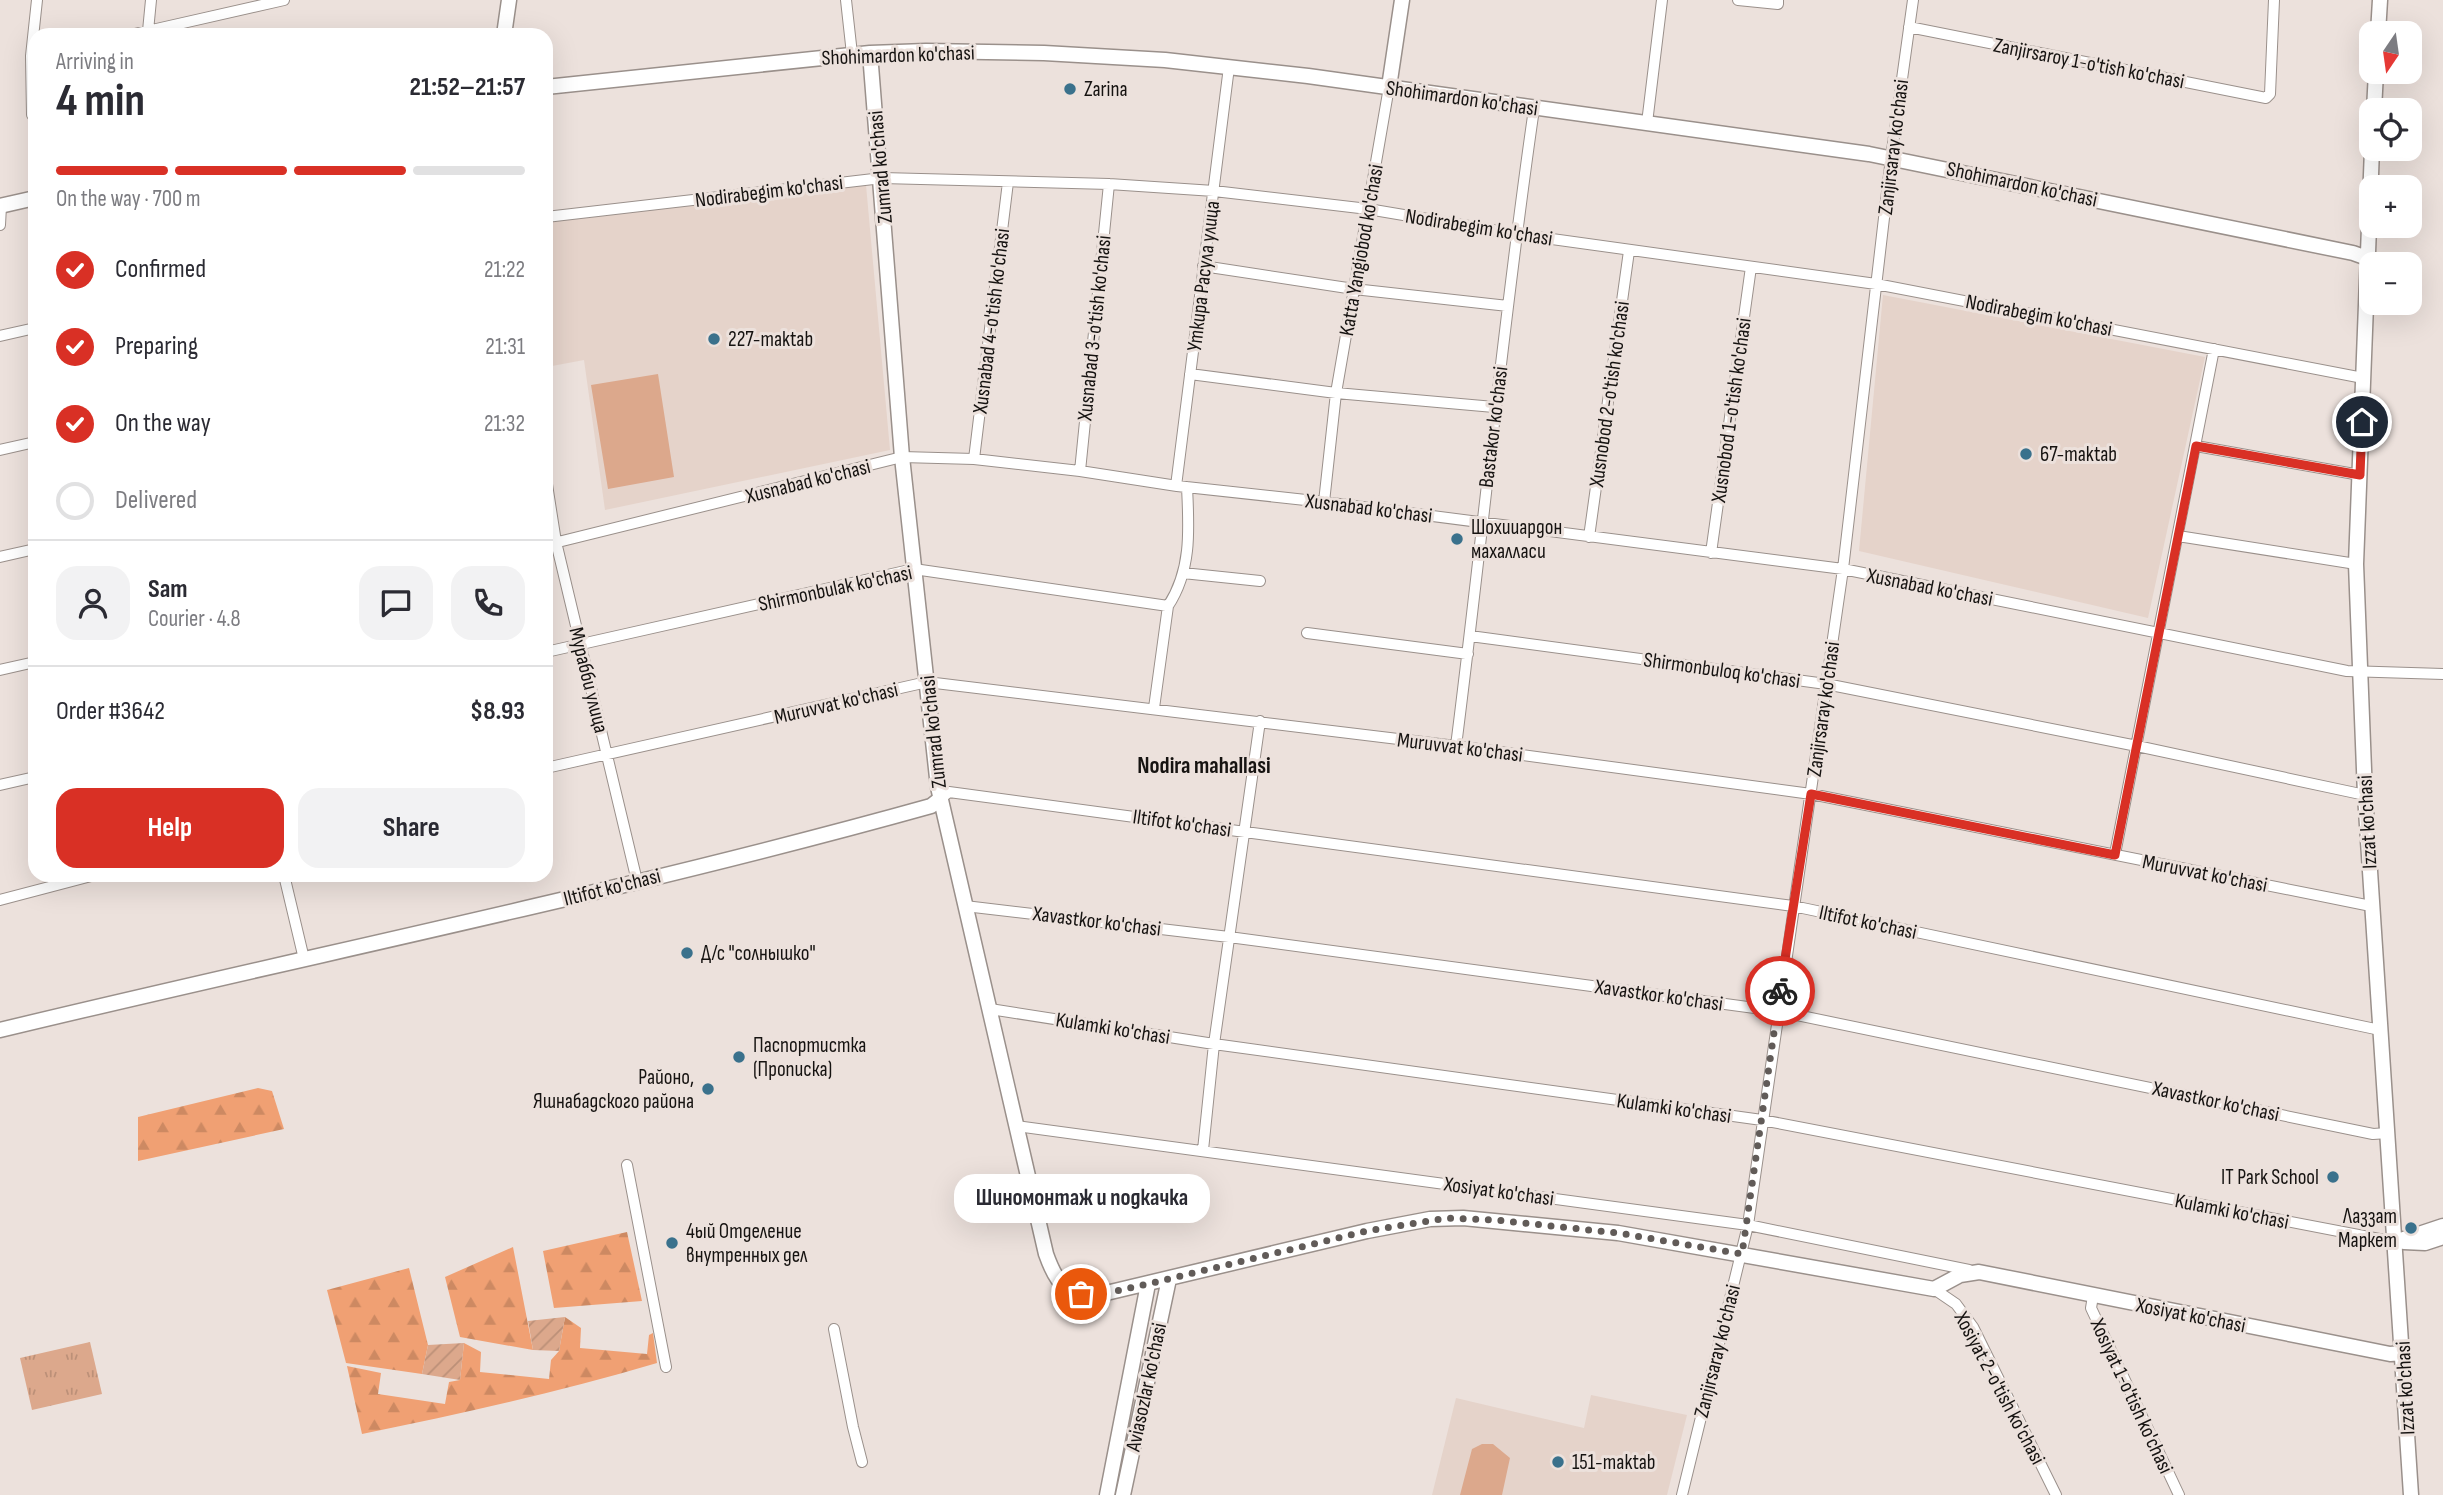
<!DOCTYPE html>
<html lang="en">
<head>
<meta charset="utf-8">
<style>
	:root { --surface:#fff; --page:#f2f2f3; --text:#2b2b33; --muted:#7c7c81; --line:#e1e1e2; --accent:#d93025 }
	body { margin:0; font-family:"Sofia Sans Condensed",sans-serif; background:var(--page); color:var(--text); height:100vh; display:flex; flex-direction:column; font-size:26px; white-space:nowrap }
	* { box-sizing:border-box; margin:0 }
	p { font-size:23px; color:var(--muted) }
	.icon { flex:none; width:38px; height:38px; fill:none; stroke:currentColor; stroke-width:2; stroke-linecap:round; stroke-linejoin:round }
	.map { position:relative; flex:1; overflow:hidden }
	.details { position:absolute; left:28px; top:28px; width:525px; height:854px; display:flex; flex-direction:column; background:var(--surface); border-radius:21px; box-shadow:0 7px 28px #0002 }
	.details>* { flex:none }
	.needle { width:46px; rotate:193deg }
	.controls { position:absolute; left:2359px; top:21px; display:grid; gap:14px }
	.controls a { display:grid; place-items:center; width:63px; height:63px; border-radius:14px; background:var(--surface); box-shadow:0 7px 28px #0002; font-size:35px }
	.pin { position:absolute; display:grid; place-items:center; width:60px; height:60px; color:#fff; margin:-30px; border:4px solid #fff; border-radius:50%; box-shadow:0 2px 7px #0007 }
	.courier { position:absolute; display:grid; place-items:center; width:70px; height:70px; margin:-35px; border:5px solid #d93025; border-radius:50%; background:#fff; color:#222; box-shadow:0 2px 9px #0007 }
	.bubble { position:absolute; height:49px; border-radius:21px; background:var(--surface); box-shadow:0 7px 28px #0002; font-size:23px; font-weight:700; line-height:49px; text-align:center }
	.head em { font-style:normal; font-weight:700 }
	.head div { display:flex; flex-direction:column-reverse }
	.head { display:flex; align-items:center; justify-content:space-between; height:119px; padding:0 28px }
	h1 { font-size:46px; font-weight:700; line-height:52px }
	.bar { display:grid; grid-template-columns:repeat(4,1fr); gap:10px 7px; align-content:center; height:84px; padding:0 28px }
	.bar i { height:9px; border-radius:5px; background:var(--line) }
	.bar .current { background:var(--accent) }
	.bar p { grid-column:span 4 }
	.line { display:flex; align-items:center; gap:18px; padding:0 28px; border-top:2px solid var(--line) }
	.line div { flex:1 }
	.round { display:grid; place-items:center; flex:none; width:74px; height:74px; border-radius:21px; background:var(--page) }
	ol { padding:0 28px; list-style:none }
	li { display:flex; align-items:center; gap:21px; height:77px }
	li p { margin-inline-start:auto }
	li .icon { padding:7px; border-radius:50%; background:var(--accent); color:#fff; stroke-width:4 }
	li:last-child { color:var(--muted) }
	li i { width:38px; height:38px; border:4px solid var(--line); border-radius:50% }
	.cta { display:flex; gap:14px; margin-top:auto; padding:14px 28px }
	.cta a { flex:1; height:80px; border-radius:21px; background:var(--accent); color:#fff; font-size:28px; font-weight:700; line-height:80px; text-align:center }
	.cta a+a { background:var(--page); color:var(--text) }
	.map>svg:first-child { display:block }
</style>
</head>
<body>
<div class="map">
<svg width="2443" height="1495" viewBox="0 0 2443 1495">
	<defs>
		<pattern id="grass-tufts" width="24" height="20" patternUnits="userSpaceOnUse" patternTransform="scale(1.75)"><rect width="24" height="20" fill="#dca88c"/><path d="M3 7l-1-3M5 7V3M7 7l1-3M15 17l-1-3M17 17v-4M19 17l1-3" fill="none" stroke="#bc9078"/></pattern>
		<pattern id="forest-firs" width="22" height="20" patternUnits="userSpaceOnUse" patternTransform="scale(1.75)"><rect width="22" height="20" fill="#f0a073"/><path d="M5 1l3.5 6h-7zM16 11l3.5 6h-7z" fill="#cd8962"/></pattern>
		<pattern id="garden-furrows" width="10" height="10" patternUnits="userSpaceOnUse" patternTransform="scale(1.75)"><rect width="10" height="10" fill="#dca88c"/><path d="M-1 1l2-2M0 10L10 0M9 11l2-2" fill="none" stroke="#bc9078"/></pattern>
	</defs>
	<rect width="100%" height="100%" fill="#ece1dc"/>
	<path fill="#e5d3ca" d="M866,185L890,450L605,510L584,360L552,366L546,318V220Z
		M1883,295L2205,357L2148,618L1859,551Z
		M1591,1395L1687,1415L1667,1495H1432L1456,1398L1584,1428Z"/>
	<path fill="url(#grass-tufts)" d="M90,1342L102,1394L32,1410L20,1358Z"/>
	<path fill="url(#forest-firs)" d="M258,1088L272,1091L284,1129L138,1161V1117Z
		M627,1232L642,1301L554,1308L543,1251Z
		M513,1247L533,1350L460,1337L445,1277Z
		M409,1268L428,1345L422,1374L346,1363L327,1290Z
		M565,1317L581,1328L580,1348L647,1354L649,1335L653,1333L657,1363C559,1392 461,1414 362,1434L347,1366L381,1373L378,1394L445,1404L449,1382L460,1380L464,1343L481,1352L480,1372L549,1379L551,1360L559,1351Z"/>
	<path fill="url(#garden-furrows)" d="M565,1317L559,1351L533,1350L528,1321Z
		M464,1343L460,1380L422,1374L428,1345Z"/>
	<path fill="#dca88c" d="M658,374L674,477L608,489L591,385Z
		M1482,1444H1493L1510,1458L1502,1495H1460L1472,1449Z"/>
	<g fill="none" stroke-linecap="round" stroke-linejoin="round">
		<g stroke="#9a908b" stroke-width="12">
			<path id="street" d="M846,0L852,54
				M1738,0L1778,4V0
				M1909,27L2266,98L2270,94L2274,0
				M148,31L151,0
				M130,35L284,0
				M32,115L31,56L37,0
				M1647,123L1662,0
				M546,217L882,178L1109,184L1214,191L1368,209L1516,234L1876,284L2363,378
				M0,225L1,206
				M1203,266L1354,289L1508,306
				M0,336L35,328
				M1190,374L1336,393L1494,407
				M2196,446L2360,475
				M0,450L35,442
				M974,459L1008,182
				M1080,471L1109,184
				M546,478L556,542L637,881
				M1176,486L1229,67
				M1324,502L1336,393L1389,87
				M2178,536L2356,564
				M1589,537L1629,251
				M546,545L902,457L974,459L1080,471L1177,486L1324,502L1843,569L2347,671L2443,674
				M1711,553L1751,267
				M0,557L35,549
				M1183,573L1260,581
				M1307,633L1468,654
				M1470,636L1826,684L2137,746L2365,795
				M546,652L914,569L1168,606
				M0,670L35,662
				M1154,708L1168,606C1192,570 1189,528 1187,487
				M1456,746C1483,534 1503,321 1534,109
				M546,768L927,682L1456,746L1811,794L2366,905H2372
				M0,785L35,777
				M940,799L949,792L1793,906L2380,1030
				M2115,854L2214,349
				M284,875L304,959
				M0,900L95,875
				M965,906L1229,937L1777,1011L2373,1134L2388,1133
				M990,1009L1214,1044L1762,1120L2395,1242
				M1016,1126L1748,1225L1969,1270
				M1203,1150L1214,1044L1260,721
				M627,1165L666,1367
				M1934,1289L1956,1304L1973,1327L2056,1495
				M2093,1296L2091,1308L2179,1495
				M834,1329L853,1427L862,1462
				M1682,1495L1748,1225L1843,569L1891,158L1913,0"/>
		</g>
		<g stroke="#9a908b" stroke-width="17">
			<path id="secondary" d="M2378,33L2380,0
				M504,35L509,0
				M870,53L902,457L938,787L1046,1254C1057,1285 1067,1298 1102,1294L1367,1231L1430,1219L1463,1218L1618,1233L1934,1289L1960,1275L1979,1272L2390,1354L2403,1353
				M546,87L870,53L926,51L1044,53L1165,60L1308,76L1869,154L2353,253L2367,258
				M1389,87L1402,0
				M2374,110L2376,72
				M2372,149L2356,564L2365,795L2411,1495
				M0,206L35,198
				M0,1030C310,955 623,892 931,806L940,799
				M2395,1242L2443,1226
				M2404,1242L2425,1243L2443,1237
				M1107,1495L1148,1284
				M1123,1495L1169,1279"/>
		</g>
		<use href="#street" stroke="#fff" stroke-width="10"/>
		<use href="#secondary" stroke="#fff" stroke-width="14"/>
	</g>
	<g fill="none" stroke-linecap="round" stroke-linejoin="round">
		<path stroke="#615b58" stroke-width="7" stroke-dasharray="0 12.6" d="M1081,1294H1102L1148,1284L1367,1231L1447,1218L1495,1220L1618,1233L1742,1254L1780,991"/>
		<path stroke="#d93025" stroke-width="9" d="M1780,991L1811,794L2115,855L2196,446L2360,475L2362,422"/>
	</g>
	<g fill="#3a718c" stroke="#ece1dc" stroke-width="2.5">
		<circle cx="1070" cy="89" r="7"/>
		<circle cx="714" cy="339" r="7"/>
		<circle cx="2026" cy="454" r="7"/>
		<circle cx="1457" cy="539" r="7"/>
		<circle cx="687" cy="953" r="7"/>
		<circle cx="739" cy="1057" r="7"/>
		<circle cx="708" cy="1089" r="7"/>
		<circle cx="2333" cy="1177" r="7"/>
		<circle cx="2411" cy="1228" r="7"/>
		<circle cx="672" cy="1243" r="7"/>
		<circle cx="1558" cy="1462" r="7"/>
	</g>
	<g text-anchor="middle" stroke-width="6" stroke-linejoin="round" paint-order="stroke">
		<g font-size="21" fill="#161311" stroke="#ece1dc">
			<text transform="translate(898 55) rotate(-2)" y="7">Shohimardon ko'chasi</text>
			<text transform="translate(2089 63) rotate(11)" y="7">Zanjirsaroy 1-o'tish ko'chasi</text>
			<text transform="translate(1462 98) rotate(8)" y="7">Shohimardon ko'chasi</text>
			<text transform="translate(1893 147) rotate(-83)" y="7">Zanjirsaray ko'chasi</text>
			<text transform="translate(880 167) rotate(-95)" y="7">Zumrad ko'chasi</text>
			<text transform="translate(2022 184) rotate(12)" y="7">Shohimardon ko'chasi</text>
			<text transform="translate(769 191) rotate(-7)" y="7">Nodirabegim ko'chasi</text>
			<text transform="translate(1479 227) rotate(9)" y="7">Nodirabegim ko'chasi</text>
			<text transform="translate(1361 250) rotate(-80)" y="7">Katta Yangiobod ko'chasi</text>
			<text transform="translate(1203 276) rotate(-83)" y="7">Уткира Расула улица</text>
			<text transform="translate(2039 315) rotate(11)" y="7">Nodirabegim ko'chasi</text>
			<text transform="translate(991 321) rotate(-83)" y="7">Xusnabad 4-o'tish ko'chasi</text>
			<text transform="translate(1094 328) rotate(-84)" y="7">Xusnabad 3-o'tish ko'chasi</text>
			<text transform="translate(1609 394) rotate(-82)" y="7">Xusnobod 2-o'tish ko'chasi</text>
			<text transform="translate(1731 410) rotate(-82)" y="7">Xusnobod 1-o'tish ko'chasi</text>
			<text transform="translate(1493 427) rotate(-83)" y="7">Bastakor ko'chasi</text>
			<text transform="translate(808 481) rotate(-14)" y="7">Xusnabad ko'chasi</text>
			<text transform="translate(1369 508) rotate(7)" y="7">Xusnabad ko'chasi</text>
			<text transform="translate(1930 587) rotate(11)" y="7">Xusnabad ko'chasi</text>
			<text transform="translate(835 588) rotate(-12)" y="7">Shirmonbulak ko'chasi</text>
			<text transform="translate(1722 670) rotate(8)" y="7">Shirmonbuloq ko'chasi</text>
			<text transform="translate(589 680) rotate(76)" y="7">Мурабби улица</text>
			<text transform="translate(836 703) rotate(-13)" y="7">Muruvvat ko'chasi</text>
			<text transform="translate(1823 709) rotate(-82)" y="7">Zanjirsaray ko'chasi</text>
			<text transform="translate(933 732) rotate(-96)" y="7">Zumrad ko'chasi</text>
			<text transform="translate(1460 747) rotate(7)" y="7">Muruvvat ko'chasi</text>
			<text transform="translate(2367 822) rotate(-93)" y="7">Izzat ko'chasi</text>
			<text transform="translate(1182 823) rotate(8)" y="7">Iltifot ko'chasi</text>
			<text transform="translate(2205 873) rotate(11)" y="7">Muruvvat ko'chasi</text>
			<text transform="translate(612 887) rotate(-14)" y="7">Iltifot ko'chasi</text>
			<text transform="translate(1097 921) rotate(7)" y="7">Xavastkor ko'chasi</text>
			<text transform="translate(1868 922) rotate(12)" y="7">Iltifot ko'chasi</text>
			<text transform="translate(1659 995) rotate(8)" y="7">Xavastkor ko'chasi</text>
			<text transform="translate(1113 1028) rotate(9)" y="7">Kulamki ko'chasi</text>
			<text transform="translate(2216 1101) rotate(12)" y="7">Xavastkor ko'chasi</text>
			<text transform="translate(1674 1108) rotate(8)" y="7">Kulamki ko'chasi</text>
			<text transform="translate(1499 1191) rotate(8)" y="7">Xosiyat ko'chasi</text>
			<text transform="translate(2232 1211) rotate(11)" y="7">Kulamki ko'chasi</text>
			<text transform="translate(2191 1315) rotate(11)" y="7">Xosiyat ko'chasi</text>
			<text transform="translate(1717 1351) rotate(-76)" y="7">Zanjirsaray ko'chasi</text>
			<text transform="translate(1146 1387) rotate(-78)" y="7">Aviasozlar ko'chasi</text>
			<text transform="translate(2000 1388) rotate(62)" y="7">Xosiyat 2-o'tish ko'chasi</text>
			<text transform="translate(2405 1388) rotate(-93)" y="7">Izzat ko'chasi</text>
			<text transform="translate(2132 1396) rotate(65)" y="7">Xosiyat 1-o'tish ko'chasi</text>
		</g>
		<g font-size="21" fill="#161311" stroke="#ece1dc" text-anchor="start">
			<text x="1084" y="96">Zarina</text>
			<text x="728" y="346">227-maktab</text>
			<text x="2040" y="461">67-maktab</text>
			<text x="1471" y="534">Шохииардон<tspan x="1471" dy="24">махалласи</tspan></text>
			<text x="701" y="960">Д/с "солнышко"</text>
			<text x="753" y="1052">Паспортистка<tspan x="753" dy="24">(Прописка)</tspan></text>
			<text x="694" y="1084" text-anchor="end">Районо,<tspan x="694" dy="24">Яшнабадского района</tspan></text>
			<text x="2319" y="1184" text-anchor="end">IT Park School</text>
			<text x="2397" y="1223" text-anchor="end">Лаззат<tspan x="2397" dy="24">Маркет</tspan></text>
			<text x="686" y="1238">4ый Отделение<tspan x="686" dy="24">внутренных дел</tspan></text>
			<text x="1572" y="1469">151-maktab</text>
		</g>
		<g font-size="23" font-weight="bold" fill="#161311" stroke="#ece1dc">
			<text x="1204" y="773">Nodira mahallasi</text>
		</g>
	</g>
</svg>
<div class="controls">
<a><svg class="needle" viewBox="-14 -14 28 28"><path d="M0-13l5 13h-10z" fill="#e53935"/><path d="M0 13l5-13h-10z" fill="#7c7c81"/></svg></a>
<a><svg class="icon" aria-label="locate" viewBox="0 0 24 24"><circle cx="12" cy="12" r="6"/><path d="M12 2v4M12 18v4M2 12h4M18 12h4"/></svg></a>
<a>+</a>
<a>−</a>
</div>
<div class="pin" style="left:1081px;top:1294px;background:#ea580c"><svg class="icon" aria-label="bag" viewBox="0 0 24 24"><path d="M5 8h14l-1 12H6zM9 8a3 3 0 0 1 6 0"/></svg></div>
<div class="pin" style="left:2362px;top:422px;background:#1f2937"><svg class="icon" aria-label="home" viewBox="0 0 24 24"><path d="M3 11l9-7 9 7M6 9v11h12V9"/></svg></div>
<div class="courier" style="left:1780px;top:991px"><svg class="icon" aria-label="bike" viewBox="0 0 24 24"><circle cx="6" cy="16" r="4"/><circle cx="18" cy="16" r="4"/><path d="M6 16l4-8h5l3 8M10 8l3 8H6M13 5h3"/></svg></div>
<div class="bubble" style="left:954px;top:1174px;width:256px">Шиномонтаж и подкачка</div>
<section class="details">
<div class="head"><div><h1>4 min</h1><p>Arriving in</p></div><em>21:52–21:57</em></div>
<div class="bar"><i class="current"></i><i class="current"></i><i class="current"></i><i></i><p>On the way · 700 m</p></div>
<ol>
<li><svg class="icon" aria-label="check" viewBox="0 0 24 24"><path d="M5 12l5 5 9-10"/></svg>Confirmed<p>21:22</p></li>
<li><svg class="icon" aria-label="check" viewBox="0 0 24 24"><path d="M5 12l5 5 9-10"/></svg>Preparing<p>21:31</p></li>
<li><svg class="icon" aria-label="check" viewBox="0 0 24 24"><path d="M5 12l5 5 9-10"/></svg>On the way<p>21:32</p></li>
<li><i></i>Delivered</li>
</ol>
<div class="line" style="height:126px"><a class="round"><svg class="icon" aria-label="person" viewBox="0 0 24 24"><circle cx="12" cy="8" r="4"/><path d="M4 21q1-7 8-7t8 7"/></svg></a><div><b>Sam</b><p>Courier · 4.8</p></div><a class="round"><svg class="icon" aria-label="chat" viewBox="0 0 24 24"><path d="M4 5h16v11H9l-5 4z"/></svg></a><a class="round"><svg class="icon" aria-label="phone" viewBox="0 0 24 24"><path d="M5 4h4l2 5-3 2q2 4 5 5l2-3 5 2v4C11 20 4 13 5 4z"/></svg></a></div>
<div class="line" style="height:91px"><div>Order #3642</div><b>$8.93</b></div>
<div class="cta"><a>Help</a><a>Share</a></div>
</section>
</div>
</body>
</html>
